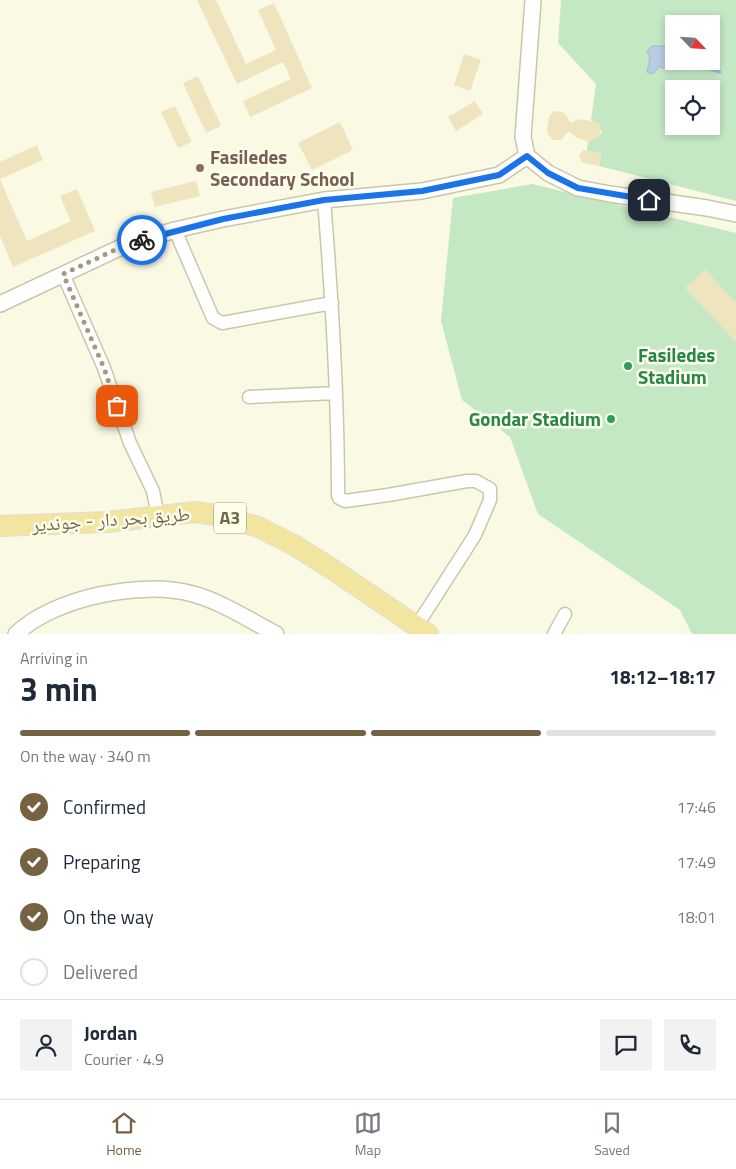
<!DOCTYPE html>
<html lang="en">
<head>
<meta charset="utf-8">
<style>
	:root { --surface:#fff; --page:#f2f2f3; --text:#1f2937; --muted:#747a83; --line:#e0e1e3; --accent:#746243 }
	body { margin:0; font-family:"Titillium Web","Noto Naskh Arabic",sans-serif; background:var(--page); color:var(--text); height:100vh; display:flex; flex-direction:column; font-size:19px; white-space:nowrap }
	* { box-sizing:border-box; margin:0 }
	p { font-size:16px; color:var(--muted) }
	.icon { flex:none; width:28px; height:28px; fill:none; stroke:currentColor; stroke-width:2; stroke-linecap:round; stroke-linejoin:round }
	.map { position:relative; height:634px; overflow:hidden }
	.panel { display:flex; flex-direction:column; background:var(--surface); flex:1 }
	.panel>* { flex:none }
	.needle { width:32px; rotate:115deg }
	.fabs { position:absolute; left:665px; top:15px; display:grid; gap:10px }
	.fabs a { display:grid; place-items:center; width:55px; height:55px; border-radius:0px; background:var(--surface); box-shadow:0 2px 8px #0003; font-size:25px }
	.pin { position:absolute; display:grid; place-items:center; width:42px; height:42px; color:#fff; margin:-21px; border-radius:10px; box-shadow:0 2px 8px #0006 }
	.courier { position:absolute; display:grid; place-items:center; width:50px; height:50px; margin:-25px; border:4px solid #1a73e8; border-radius:50%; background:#fff; color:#222; box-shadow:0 1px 6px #0007 }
	.overview em { font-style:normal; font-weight:700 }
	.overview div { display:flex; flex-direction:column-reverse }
	.overview { display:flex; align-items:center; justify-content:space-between; height:85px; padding:0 20px }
	h1 { font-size:32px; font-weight:700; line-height:38px }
	.bar { display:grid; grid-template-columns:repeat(4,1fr); gap:8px 5px; align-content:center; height:60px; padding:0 20px }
	.bar i { height:6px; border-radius:4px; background:var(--line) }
	.bar .on { background:var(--accent) }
	.bar p { grid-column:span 4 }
	.line { display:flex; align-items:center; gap:12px; padding:0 20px; border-top:1px solid var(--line) }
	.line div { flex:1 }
	.round { display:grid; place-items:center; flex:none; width:52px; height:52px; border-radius:0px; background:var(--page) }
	ol { padding:0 20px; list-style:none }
	li { display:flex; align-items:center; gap:15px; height:55px }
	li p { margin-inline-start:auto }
	li .icon { padding:5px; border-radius:50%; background:var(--accent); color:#fff; stroke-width:4 }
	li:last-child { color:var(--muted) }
	li i { width:28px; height:28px; border:2px solid var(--line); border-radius:50% }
	.dock { display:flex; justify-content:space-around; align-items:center; height:70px; border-top:1px solid var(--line); background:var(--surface); font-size:14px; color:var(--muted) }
	.dock a { display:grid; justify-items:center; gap:2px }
	.dock .on { color:var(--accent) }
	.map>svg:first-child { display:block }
</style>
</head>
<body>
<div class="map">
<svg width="736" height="634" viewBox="0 0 736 634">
	<rect width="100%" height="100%" fill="#fafae4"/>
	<path fill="#c4e7c4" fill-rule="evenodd" d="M561,0H736V201L599,166L601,154L587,151L588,140L597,138L602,132L599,124L591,120L596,84L558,43ZM674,24H711V61H674ZM674,89H711V126H674Z
		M532,184L736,233V634H692L680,610L538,514L510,437L462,400L441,321L453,198Z"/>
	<path fill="#bacce2" stroke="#a1b8d3" d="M652,46H664L667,48L668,53L666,57L674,62L672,69L667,70L659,66C657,71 655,73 650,74L647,72L650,58L647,52Z"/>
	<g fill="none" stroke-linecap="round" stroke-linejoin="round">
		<path stroke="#a1b8d3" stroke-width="3" d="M666,57L674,59
			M682,61L720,72"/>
	</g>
	<path fill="#eee4be" d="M197,0H216L246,64L276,50L258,10L274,3L312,88L250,117L243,101L291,79L283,62L237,84Z
		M464,54L481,60L470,91L454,85Z
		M198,76L221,126L206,133L183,83Z
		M475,101L483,114L456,131L448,117Z
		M175,106L192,142L178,148L161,112Z
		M554,111L562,112L565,114L571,123L579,119L597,122L601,128L600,136L590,142L577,138L569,131L561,140H553L548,134L547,130L549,117Z
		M340,122L353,150L312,170L298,143Z
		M37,145L43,160L0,179L27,241L71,221L60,196L77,189L95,231L13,267L0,236V162Z
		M583,150L601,153L599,166L584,163L581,161L579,156Z
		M196,181L200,196L155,207L151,192Z
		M705,269L736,303V342L685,288Z"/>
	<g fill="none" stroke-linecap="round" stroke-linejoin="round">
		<g stroke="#cbc6ab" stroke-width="15">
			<path id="minor" d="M324,200C332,298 338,396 338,495L339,498L345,501L388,495L467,481H476L490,489V500L475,535L416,627
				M175,230L213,318L222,323L332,303
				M63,274L104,368L130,443L153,491L158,516
				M249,397L336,393
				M554,634L565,614"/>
		</g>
		<g stroke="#cbc6ab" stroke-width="18">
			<path id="tertiary" d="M527,156L548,173L578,188L610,194L707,208L736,214
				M527,156L523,137L533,0
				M0,304L128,244L175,230L223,219L324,200L422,191L499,175L527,156
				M16,634C55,597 142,580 193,594C220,601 251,621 276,634"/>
		</g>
		<g stroke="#e0ded8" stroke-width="22">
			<path id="trunk" d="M0,526L107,522L195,512L222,516L258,527L294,545L332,569L428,634"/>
		</g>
		<use href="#minor" stroke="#fff" stroke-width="12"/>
		<use href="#tertiary" stroke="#fff" stroke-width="15"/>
		<use href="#trunk" stroke="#f2e5a0" stroke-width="20"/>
	</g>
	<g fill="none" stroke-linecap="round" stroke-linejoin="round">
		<path stroke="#a19b81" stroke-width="5" stroke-dasharray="0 9" d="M117,406L104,368L63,274L128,244L142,240"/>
		<path stroke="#1a73e8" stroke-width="6" d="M142,240L223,219L324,200L422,191L499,175L527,156L548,173L578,188L649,200"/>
	</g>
	<circle fill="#8d6e63" stroke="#fefeea" stroke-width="2" cx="200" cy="168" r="5"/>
	<g fill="#2e9e5b" stroke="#fefeea" stroke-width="2">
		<circle cx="628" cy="366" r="5"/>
		<circle cx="611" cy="419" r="5"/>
	</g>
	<g text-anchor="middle" stroke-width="5" stroke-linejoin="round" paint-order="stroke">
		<rect fill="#fefeea" stroke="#9b957b" stroke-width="1" x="214" y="502.5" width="32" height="31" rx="4"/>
		<g font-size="18" font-weight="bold" fill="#71684c">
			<text x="230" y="524">A3</text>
		</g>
		<g font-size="19" font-weight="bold" fill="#785e54" stroke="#fefeea" text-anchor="start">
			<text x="210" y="164">Fasiledes<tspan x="210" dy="22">Secondary School</tspan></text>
		</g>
		<g font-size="19" font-weight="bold" fill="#27864d" stroke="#fefeea" text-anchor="start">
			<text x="638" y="362">Fasiledes<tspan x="638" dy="22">Stadium</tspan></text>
			<text x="601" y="426" text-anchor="end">Gondar Stadium</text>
		</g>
		<g font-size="19" fill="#71684c" stroke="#fefeea">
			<text transform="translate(111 519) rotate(-4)" y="7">طريق بحر دار - جوندير</text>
		</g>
	</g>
</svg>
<div class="fabs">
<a><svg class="needle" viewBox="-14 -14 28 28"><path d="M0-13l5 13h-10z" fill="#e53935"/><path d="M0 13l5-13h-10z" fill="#747a83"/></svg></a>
<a><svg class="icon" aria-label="locate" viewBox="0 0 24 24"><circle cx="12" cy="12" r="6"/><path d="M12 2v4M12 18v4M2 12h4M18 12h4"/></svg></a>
</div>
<div class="pin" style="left:117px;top:406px;background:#ea580c"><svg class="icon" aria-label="bag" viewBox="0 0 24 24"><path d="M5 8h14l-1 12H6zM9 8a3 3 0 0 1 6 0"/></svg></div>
<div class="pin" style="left:649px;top:200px;background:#1f2937"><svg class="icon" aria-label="home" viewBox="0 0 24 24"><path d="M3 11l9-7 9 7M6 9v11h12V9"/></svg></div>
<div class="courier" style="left:142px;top:240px"><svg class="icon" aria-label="bike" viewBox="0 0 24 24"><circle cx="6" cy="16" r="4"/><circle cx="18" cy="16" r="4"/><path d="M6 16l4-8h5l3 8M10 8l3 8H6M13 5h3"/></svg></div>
</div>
<section class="panel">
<div class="overview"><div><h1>3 min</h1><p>Arriving in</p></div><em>18:12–18:17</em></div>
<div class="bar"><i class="on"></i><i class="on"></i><i class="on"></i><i></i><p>On the way · 340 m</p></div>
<ol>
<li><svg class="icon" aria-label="check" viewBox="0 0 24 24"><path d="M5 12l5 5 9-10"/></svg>Confirmed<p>17:46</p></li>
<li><svg class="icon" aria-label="check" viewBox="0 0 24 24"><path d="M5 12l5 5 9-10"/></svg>Preparing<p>17:49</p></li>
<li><svg class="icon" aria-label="check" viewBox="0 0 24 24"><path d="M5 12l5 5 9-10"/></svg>On the way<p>18:01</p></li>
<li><i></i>Delivered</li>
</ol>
<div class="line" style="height:90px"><a class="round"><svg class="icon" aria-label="person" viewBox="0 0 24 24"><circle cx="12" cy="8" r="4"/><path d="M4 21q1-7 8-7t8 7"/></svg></a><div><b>Jordan</b><p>Courier · 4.9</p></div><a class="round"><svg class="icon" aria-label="chat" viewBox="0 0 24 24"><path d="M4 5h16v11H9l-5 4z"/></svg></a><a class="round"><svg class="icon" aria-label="phone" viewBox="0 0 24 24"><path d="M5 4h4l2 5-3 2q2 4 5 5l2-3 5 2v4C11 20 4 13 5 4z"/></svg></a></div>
</section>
<nav class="dock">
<a class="on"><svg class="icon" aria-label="home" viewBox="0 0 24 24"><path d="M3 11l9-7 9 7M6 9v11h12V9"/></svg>Home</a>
<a><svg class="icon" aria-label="map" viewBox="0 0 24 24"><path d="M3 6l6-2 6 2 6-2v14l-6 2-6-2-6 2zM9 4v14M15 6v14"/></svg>Map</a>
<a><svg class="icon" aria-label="saved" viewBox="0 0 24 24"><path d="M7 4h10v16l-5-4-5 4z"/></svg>Saved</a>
</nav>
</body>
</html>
